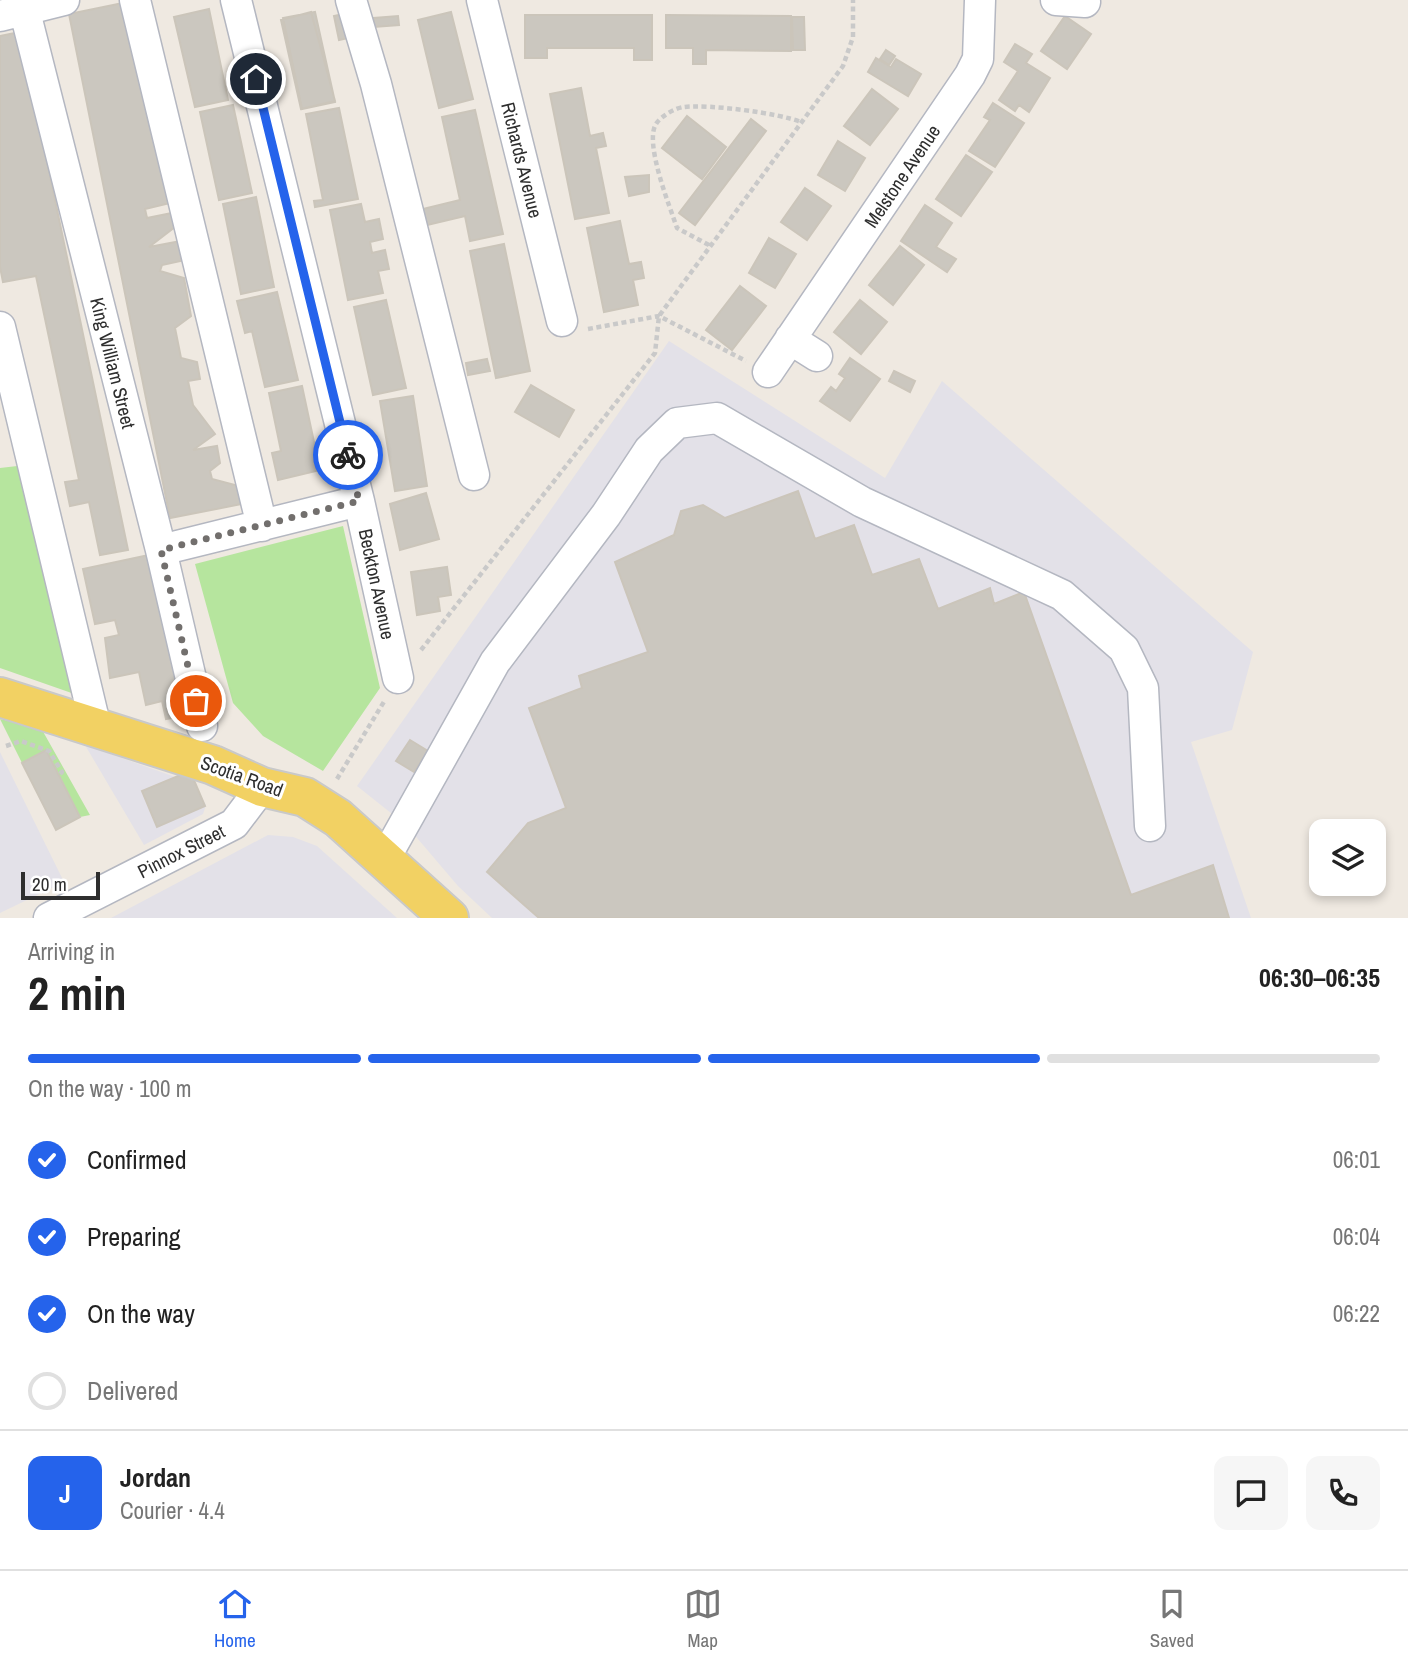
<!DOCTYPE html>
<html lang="en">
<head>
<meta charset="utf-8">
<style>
	:root { --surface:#fff; --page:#f6f6f6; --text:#222; --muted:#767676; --line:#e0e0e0; --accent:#2563eb }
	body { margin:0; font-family:"Archivo Narrow",sans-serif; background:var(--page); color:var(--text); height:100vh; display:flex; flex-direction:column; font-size:26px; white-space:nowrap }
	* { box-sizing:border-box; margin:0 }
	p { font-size:23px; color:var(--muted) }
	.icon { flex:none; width:38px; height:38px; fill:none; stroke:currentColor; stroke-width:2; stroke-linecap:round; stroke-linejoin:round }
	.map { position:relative; height:918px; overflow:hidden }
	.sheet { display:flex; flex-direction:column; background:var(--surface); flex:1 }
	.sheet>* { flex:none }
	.buttons { position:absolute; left:1309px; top:819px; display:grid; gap:14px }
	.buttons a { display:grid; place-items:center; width:77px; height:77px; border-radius:14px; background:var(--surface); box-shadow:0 4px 10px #0003; font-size:35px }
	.scale { position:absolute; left:21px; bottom:18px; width:79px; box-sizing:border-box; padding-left:7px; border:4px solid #2e2e2e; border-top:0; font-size:19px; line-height:24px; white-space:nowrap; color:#2e2e2e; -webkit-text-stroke:5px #fff; paint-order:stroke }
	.pin { position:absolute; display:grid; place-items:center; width:60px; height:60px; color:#fff; margin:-30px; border:4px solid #fff; border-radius:50%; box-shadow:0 2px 7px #0007 }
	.courier { position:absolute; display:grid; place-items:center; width:70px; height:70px; margin:-35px; border:5px solid #2563eb; border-radius:50%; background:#fff; color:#222; box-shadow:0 2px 9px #0007 }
	.head em { font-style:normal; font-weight:700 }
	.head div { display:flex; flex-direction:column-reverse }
	.head { display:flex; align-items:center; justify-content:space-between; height:119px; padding:0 28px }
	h1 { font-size:46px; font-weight:700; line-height:52px }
	.bar { display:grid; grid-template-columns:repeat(4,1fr); gap:10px 7px; align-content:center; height:84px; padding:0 28px }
	.bar i { height:9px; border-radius:5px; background:var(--line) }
	.bar .active { background:var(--accent) }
	.bar p { grid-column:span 4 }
	.line { display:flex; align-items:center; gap:18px; padding:0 28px; border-top:2px solid var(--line) }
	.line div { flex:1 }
	.round { display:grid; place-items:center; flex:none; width:74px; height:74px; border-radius:14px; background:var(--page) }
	ol { padding:0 28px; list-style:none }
	li { display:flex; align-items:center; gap:21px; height:77px }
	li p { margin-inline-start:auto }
	li .icon { padding:7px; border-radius:50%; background:var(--accent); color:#fff; stroke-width:4 }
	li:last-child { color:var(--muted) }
	li i { width:38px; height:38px; border:4px solid var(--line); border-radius:50% }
	.tabs { display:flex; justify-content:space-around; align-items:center; height:98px; border-top:2px solid var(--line); background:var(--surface); font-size:19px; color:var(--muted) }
	.tabs a { display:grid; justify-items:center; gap:4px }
	.tabs .active { color:var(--accent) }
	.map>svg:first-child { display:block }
</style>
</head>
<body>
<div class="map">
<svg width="1408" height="918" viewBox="0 0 1408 918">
	<rect width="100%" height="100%" fill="#efe9e1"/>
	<path fill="#e3e1e8" d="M669,341L885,478L942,381L1253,652L1232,730L1191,742L1251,918H492L458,886L406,825L357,786Z
		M85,745L195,784L206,805L203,814L144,845Z
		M0,752L64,882L0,913Z
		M268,835L293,837L317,846L397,918H111Z"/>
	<path fill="#b6e59e" d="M26,465L83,697L0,668V468Z
		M343,526L380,688L323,771L263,736L233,703L195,564Z
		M0,719L41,728L90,815L80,817L46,751L22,763Z"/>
	<path fill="#cbc7bf" stroke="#cbc5ba" stroke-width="2" d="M128,2L170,203L145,209L147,218L177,212L180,223L149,247L181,241L185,260L162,265L160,271L184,278L191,316L175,328L181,358L197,362L200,379L188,381L193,405L215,434L193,450L217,446L220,463L210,471L212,479L246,488L242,504L170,518L69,14Z
		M209,9L228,100L195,107L174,17Z
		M311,12L335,101L301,109L281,20Z
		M315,12L335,102L302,109L283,18Z
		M352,12L357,36L339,40L334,16Z
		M451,12L473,99L439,108L418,20Z
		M525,15H652V60H634V48H547V58H525Z
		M666,15L791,16V51L706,50V64H693V48H666Z
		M398,16L399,25L374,27V18Z
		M1065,16L1091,34L1067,69L1041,51Z
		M792,17H804L805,50H793Z
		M20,32L128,550L100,555L89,502L70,506L65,482L79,480L36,276L3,282L0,267V36Z
		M1015,44L1032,54L1026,63L1050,78L1029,112L1019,105L1015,111L999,100L1018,71L1004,62Z
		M886,50L895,56L889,65L880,59Z
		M876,58L891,67L896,59L921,74L908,96L868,72Z
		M581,88L590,136L603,133L606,146L596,148L609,213L575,219L550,94Z
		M872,89L898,109L870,145L844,126Z
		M993,103L1024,123L995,167L969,151L990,120L984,117Z
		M233,105L252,193L219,200L200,112Z
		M339,108L358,199L315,207L314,201L323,200L306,114Z
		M475,110L503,234L470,241L465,216L427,225L423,209L460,200L442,117Z
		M687,116L726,147L702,179L662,148Z
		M751,119L766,131L695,225L679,213Z
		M838,141L865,158L845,191L818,175Z
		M966,155L992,172L961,216L936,199Z
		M649,175V192L629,196L625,177Z
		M805,188L831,206L807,240L781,222Z
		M256,197L274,287L241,294L223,204Z
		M361,204L365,222L379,219L383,239L370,242L372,253L385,250L389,269L378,271L383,293L348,300L330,210Z
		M925,205L952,223L936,247L956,259L947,272L901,241Z
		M620,221L629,264L641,262L644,278L633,280L638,305L604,312L587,228Z
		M769,238L796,254L775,288L749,273Z
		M504,244L530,371L496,378L470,251Z
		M900,246L924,265L893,305L869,285Z
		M740,286L766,306L732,350L706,330Z
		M277,292L298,380L265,387L252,331L245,333L237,301Z
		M386,300L406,388L373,395L354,307Z
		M860,300L887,322L861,354L834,332Z
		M850,358L880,379L850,421L820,401L831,387L836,391L845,378L839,374Z
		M487,359L490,371L468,375L466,363Z
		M894,371L915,381L910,392L889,381Z
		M531,385L574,410L559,437L515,412Z
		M302,386L320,470L278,480L272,453L281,451L269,393Z
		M413,396L427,486L395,491L380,401Z
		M798,491L815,539L854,525L872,575L919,559L938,609L990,588L994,604L1024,592L1131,895L1213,865L1229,918H539L487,872L528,823L566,808L529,708L582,688L579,676L648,652L615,562L674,535L681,511L703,505L725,518Z
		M426,493L439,539L400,550L390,504Z
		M149,555L183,716L166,719L162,701L146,705L139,672L110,678L105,638L119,635L115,620L95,624L83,569Z
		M447,567L451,595L438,597L440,611L417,615L411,572Z
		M410,740L428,751L414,772L396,761Z
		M46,750L80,817L56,830L22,763Z
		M190,771L205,806L157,827L142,791Z"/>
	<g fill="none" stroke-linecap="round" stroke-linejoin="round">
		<g stroke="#b4b7c1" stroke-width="33">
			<path id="minor" d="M22,0L161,550L202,726
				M135,0L262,526
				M236,0L359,501L398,678
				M351,0L376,84L474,475
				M482,0L562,321
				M1056,0L1085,2
				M0,16L64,0
				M0,327L96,728
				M790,339L817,356
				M768,372L970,75L978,59L980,0
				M161,550L359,501
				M384,860L495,662L606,515L649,450L677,423L717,418L862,502L1062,595L1124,649L1143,688L1150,826
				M49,918L234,824L262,787"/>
		</g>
		<g stroke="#c9c9c9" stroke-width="42">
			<path id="major" d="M0,697L213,765L262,787L305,797L338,818L449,918"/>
		</g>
		<path stroke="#c9c9c9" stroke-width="4.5" stroke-dasharray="5 3.5" stroke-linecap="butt" d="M709,245L677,228C670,207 644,143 656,124C661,116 675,108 684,107C709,104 778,113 801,122
			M588,329L659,316L746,361
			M421,650L655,353L659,316L843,66L853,37V0
			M6,746L21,741L49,751L62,772L59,775
			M337,779L385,700"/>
		<use href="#minor" stroke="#fff" stroke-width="30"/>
		<use href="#major" stroke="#f2d163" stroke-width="38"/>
	</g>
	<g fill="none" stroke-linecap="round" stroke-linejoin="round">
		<path stroke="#726f6d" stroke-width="7" stroke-dasharray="0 12.6" d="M196,701L161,550L359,501L348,455"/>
		<path stroke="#2563eb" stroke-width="9" d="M256,79L348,455"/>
	</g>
	<g text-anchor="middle" stroke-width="6" stroke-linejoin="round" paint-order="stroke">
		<g font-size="19" fill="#2e2e2e" stroke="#fff">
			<text transform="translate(522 160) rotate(76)" y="7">Richards Avenue</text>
			<text transform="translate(902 176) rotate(-56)" y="7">Melstone Avenue</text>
			<text transform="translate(113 363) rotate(76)" y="7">King William Street</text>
			<text transform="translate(377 584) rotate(78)" y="7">Beckton Avenue</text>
			<text transform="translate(242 776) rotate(20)" y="7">Scotia Road</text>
			<text transform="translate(181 851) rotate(-27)" y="7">Pinnox Street</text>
		</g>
	</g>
</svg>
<div class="buttons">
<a><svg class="icon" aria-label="layers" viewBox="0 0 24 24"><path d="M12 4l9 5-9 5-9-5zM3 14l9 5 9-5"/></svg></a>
</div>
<div class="scale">20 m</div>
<div class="pin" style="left:196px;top:701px;background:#ea580c"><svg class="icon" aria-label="bag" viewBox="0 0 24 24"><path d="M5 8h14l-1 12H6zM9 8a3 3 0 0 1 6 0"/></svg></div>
<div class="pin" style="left:256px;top:79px;background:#1f2937"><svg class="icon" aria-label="home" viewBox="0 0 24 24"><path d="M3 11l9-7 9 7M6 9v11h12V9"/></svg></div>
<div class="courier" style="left:348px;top:455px"><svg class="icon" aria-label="bike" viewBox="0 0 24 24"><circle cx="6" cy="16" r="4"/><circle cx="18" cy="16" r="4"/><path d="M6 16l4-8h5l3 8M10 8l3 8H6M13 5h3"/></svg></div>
</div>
<section class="sheet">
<div class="head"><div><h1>2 min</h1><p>Arriving in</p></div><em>06:30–06:35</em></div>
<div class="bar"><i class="active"></i><i class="active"></i><i class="active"></i><i></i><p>On the way · 100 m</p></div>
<ol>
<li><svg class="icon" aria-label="check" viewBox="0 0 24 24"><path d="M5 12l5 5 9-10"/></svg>Confirmed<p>06:01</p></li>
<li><svg class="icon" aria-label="check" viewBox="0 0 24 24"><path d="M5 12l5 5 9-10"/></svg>Preparing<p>06:04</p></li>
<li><svg class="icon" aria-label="check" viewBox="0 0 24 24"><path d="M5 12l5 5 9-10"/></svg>On the way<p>06:22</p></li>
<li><i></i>Delivered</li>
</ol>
<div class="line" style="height:126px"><b class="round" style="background:var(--accent);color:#fff">J</b><div><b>Jordan</b><p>Courier · 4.4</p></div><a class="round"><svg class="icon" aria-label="chat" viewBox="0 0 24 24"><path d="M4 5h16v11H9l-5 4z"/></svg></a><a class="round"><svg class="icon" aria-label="phone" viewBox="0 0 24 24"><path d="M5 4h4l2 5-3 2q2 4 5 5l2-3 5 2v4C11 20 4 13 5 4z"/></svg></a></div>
</section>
<nav class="tabs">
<a class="active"><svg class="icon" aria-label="home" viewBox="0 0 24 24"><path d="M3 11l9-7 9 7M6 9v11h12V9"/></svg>Home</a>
<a><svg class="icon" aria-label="map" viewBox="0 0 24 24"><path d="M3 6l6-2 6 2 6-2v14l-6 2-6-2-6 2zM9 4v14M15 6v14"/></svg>Map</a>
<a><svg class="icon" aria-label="saved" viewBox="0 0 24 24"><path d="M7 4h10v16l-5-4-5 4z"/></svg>Saved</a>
</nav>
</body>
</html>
